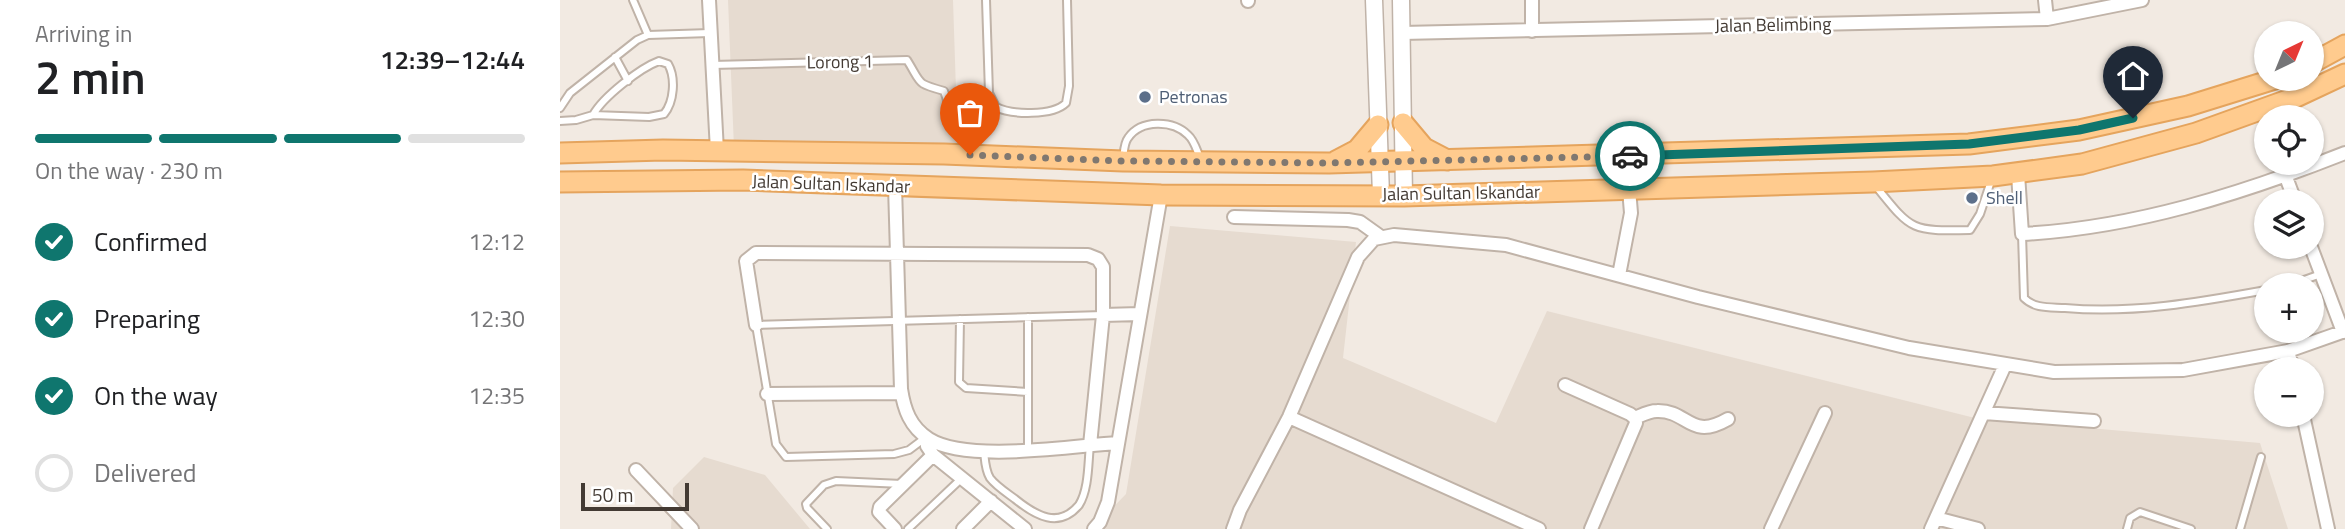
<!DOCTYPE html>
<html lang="en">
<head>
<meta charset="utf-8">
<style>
	:root { --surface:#fff; --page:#f2f2f2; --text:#202124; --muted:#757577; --line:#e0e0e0; --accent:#0f766e }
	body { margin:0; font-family:"Titillium Web",sans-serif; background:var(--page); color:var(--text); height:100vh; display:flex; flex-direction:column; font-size:26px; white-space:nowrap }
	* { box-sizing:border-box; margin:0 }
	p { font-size:23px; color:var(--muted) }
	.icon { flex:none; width:38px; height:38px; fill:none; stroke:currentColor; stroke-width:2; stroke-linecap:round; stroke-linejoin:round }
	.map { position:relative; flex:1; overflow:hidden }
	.details { display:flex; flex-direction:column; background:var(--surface); width:560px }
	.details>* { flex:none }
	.needle { width:46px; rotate:43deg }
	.tools { position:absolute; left:1694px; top:21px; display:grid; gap:14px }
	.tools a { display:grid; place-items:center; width:70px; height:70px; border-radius:50%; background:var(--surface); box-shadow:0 2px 5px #0004; font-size:35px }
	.scale { position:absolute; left:21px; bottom:18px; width:108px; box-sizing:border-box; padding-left:7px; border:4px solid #433a33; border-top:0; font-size:19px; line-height:24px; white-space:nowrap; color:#433a33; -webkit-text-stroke:5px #fff; paint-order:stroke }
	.pin { position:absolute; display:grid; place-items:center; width:60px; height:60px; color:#fff; margin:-72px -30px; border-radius:50% 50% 50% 0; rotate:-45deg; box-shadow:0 0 7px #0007 }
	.pin .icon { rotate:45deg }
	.courier { position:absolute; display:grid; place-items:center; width:70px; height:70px; margin:-35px; border:5px solid #0f766e; border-radius:50%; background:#fff; color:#222; box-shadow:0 2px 9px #0007 }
	.head em { font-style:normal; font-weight:600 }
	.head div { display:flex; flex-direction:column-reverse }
	.head { display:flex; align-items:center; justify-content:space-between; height:119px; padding:0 35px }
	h1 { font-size:46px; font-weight:600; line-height:52px }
	.bar { display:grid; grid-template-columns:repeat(4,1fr); gap:10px 7px; align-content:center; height:84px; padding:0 35px }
	.bar i { height:9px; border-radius:5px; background:var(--line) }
	.bar .on { background:var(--accent) }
	.bar p { grid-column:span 4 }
	ol { padding:0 35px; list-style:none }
	li { display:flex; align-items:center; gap:21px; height:77px }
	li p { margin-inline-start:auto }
	li .icon { padding:7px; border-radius:50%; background:var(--accent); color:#fff; stroke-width:4 }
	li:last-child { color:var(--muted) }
	li i { width:38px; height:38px; border:4px solid var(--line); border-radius:50% }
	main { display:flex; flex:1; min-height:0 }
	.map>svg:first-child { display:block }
</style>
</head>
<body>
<main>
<section class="details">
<div class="head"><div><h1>2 min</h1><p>Arriving in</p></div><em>12:39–12:44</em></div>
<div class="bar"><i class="on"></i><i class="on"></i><i class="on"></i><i></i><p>On the way · 230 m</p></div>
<ol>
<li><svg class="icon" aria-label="check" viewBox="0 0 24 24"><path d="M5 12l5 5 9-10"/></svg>Confirmed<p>12:12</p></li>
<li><svg class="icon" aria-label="check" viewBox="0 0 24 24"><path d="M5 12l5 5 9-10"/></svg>Preparing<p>12:30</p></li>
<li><svg class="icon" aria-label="check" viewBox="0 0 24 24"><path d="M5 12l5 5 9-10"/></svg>On the way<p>12:35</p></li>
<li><i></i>Delivered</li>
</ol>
</section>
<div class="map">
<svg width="1785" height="529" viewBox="0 0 1785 529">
	<rect width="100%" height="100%" fill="#f2eae2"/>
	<path fill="#e6dbd0" d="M168,0H393L398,151L174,148Z
		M610,226L796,242L783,358L936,423L987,311L1415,418L1700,443L1728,529H532L566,494Z
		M144,457L205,475L250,529H111L113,488Z"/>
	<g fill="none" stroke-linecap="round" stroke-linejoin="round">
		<g stroke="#c0b3a8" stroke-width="10">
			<path id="service" d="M73,0L88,35
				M426,0L429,93L436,107C451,115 493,116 506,103L509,86L507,0
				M55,57L68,81
				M99,61L108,64C116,78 114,102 104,114L89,117L33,115C43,97 80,68 99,61Z
				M152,65L347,60C362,84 355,83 384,91L387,100
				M0,108L10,93L77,40L88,35L150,33
				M0,121L16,120L33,115
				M563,159C564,152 564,143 568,138C581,119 613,120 628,135C635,141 637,152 641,160
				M1315,185C1352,231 1350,231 1410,230L1420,214L1432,178
				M1462,234L1464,298C1475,309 1490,307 1505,308C1573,314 1640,302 1706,290
				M1730,285L1761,274
				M468,317V449
				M400,319L399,382L406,388L468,392
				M365,438L349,450L334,454L226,457L216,444L196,325L543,315
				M424,451C425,460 425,470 430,478C436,486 447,493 455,499C476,516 499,529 519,505C529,489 528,463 530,445
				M267,529L247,508L246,504L264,485L276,481L342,484
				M348,529L402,478
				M1567,529L1570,518L1580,512L1631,529
				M1680,529L1701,457"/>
		</g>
		<g stroke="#c0b3a8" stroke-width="16">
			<path id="minor" d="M149,0L157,151
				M688,0V1
				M1485,0L1487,19
				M972,31V0
				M842,33L1487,19L1582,0
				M1458,174L1462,234C1574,228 1681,194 1785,153
				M1726,177L1735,201
				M335,186L341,389C344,409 350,427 369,439C407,463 511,446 557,443
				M674,217L788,220L800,222L821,237
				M1751,247L1783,332
				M1059,275L1071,213L1069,189
				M543,315L580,314
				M196,325L186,261L196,253L528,255L538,259L543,267V315L530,445
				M1728,351L1733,369
				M1005,385L1070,414L1075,418L1076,423L1031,529
				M207,394L341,393
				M1424,413L1534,421
				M1743,415L1768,529
				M729,417L979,529
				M1075,418C1082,415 1089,411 1097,411C1128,410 1130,441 1168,419
				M366,437L367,446L373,455L465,529
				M76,470L132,529
				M1376,518L1418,529
				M335,529L319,512L320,507L373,455
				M403,529L431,501
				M534,529L540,522L548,502L601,195
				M673,529L680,510L729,417L798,257L814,239L834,235L946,245L1138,297L1349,348L1494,372L1623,370L1728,351L1785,331
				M1211,529L1265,413
				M1371,529L1445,365"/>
		</g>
		<g stroke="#c0b3a8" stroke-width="19">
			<path id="tertiary" d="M814,0L821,195
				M841,0L844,196"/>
		</g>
		<g stroke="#e5a45d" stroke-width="23">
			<path id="primary" d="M1752,63L1785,45
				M843,123L864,148L887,160
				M0,153L103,150L384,154L563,161L769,163L1409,144L1519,130L1628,106L1715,79
				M776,161L797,150L818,125
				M0,182L183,180L601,195L844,196L1313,182L1433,176L1522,164L1636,133L1736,97L1785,74"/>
		</g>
		<use href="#service" stroke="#fff" stroke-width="6"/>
		<use href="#minor" stroke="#fff" stroke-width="12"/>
		<use href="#tertiary" stroke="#fff" stroke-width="16"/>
		<use href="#primary" stroke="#ffcb8e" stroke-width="19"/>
	</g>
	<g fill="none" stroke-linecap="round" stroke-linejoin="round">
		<path stroke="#807870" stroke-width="7" stroke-dasharray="0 12.6" d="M410,155L563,161L769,163L1070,156"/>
		<path stroke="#0f766e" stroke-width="9" d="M1070,156L1409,144L1519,130L1573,118"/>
	</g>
	<g fill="#5c6f8a" stroke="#fff" stroke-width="2.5">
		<circle cx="585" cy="97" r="7"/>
		<circle cx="1412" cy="198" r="7"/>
	</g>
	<g text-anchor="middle" stroke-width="5" stroke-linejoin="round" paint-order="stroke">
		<g font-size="18" fill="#433a33" stroke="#fff">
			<text transform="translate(1213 25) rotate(-1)" y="6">Jalan Belimbing</text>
			<text transform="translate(280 62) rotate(-1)" y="6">Lorong 1</text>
			<text transform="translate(271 184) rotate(2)" y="6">Jalan Sultan Iskandar</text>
			<text transform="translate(901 193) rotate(-1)" y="6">Jalan Sultan Iskandar</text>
		</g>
		<g font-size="18" fill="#4e5e75" stroke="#fff" text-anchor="start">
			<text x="599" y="103">Petronas</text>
			<text x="1426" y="204">Shell</text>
		</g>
	</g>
</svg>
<div class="tools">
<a><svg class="needle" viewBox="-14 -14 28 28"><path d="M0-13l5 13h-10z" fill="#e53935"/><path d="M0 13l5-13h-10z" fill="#757577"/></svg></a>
<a><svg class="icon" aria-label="locate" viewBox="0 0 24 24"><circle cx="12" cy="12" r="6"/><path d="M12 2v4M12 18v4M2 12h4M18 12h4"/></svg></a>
<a><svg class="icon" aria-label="layers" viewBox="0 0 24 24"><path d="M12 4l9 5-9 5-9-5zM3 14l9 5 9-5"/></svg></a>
<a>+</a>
<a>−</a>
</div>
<div class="scale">50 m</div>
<div class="pin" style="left:410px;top:155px;background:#ea580c"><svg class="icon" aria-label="bag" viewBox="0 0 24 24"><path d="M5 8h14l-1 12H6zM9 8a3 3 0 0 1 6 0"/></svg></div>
<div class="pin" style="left:1573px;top:118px;background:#1f2937"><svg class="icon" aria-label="home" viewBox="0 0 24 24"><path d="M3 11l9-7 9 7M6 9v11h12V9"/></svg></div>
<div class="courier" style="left:1070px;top:156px"><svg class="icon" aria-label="car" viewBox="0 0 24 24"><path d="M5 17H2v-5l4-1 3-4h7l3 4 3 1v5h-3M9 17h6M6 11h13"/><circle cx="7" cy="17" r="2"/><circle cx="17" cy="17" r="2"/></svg></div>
</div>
</main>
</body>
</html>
